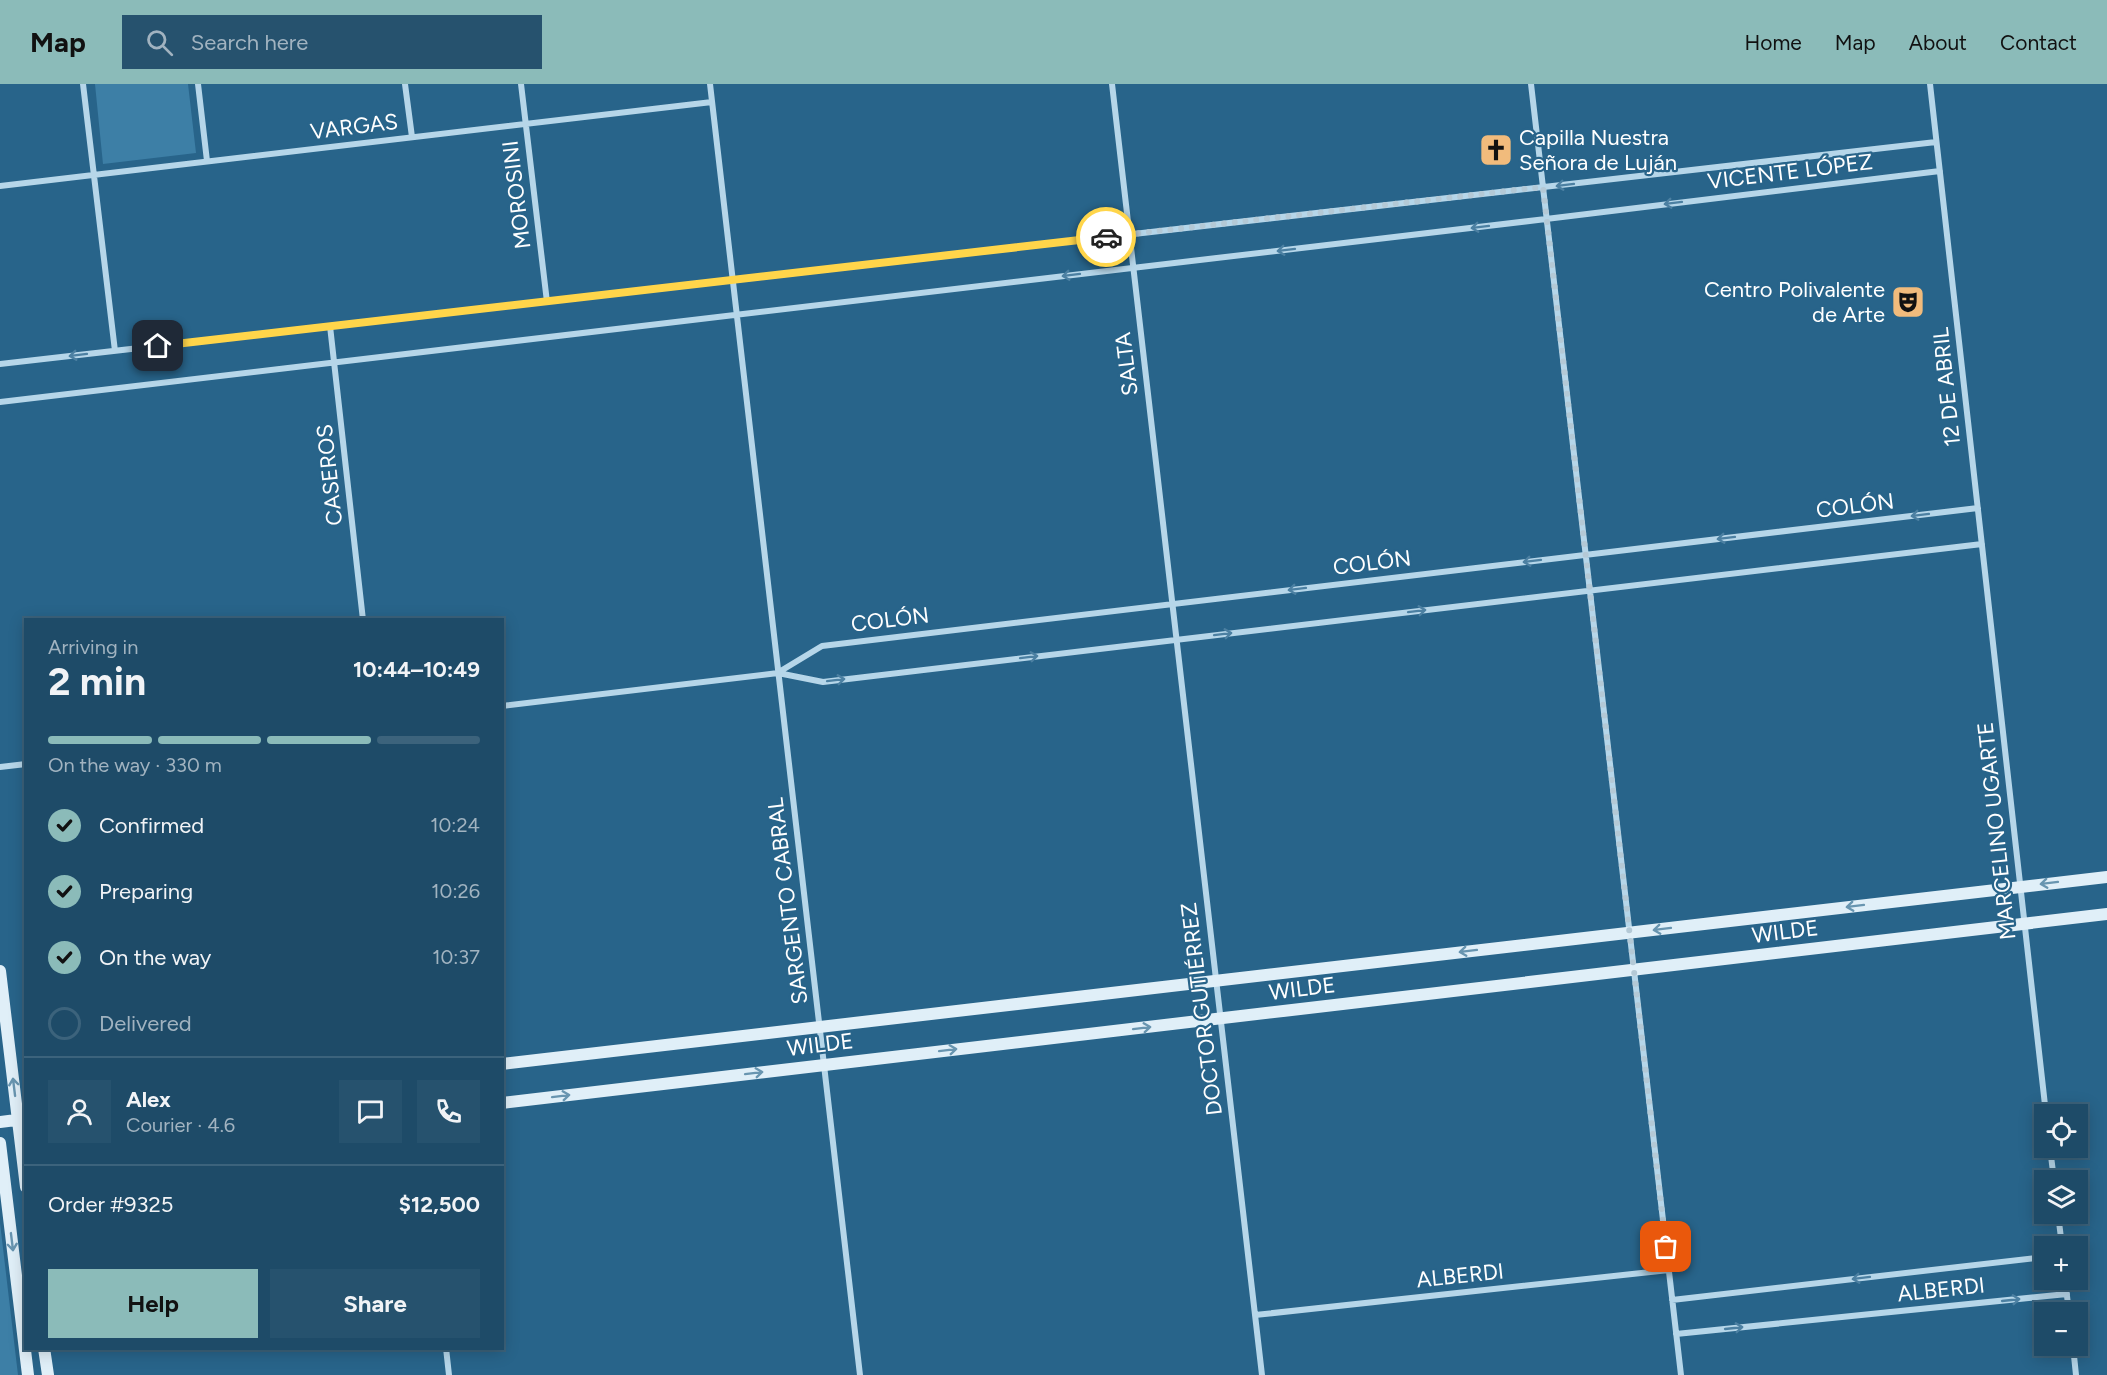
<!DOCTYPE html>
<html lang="en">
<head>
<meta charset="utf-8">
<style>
	:root { --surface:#1e4b68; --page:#26526e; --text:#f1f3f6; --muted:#a1b3c0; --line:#3c637c; --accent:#8bbbb9 }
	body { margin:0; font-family:Figtree,sans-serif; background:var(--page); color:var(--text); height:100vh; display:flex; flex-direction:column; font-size:22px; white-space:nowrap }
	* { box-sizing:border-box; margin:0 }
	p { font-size:20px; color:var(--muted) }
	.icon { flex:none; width:33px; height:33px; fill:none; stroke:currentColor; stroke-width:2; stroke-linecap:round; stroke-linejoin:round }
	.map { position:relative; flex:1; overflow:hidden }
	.side { position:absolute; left:24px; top:534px; width:480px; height:732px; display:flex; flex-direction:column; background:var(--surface); border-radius:0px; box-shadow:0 3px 15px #0003,0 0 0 2px var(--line) }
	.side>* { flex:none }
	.tools { position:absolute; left:2034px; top:1020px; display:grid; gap:12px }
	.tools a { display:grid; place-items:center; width:54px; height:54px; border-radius:0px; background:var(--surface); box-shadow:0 3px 15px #0003,0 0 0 2px var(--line); font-size:30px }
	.pin { position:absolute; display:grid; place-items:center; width:51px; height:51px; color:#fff; margin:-26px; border-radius:12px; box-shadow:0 3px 9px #0006 }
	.courier { position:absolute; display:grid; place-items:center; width:60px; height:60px; margin:-30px; border:4px solid #ffd54a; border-radius:50%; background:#fff; color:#222; box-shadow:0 2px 8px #0007 }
	.headline em { font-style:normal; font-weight:700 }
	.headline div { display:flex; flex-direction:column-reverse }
	.headline { display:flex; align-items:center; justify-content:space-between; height:102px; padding:0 24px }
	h1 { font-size:39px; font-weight:700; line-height:45px }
	.bar { display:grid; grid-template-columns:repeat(4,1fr); gap:9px 6px; align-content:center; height:72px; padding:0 24px }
	.bar i { height:8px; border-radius:4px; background:var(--line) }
	.bar .active { background:var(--accent) }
	.bar p { grid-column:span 4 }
	.line { display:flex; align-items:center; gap:15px; padding:0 24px; border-top:2px solid var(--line) }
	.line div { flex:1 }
	.round { display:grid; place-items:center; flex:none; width:63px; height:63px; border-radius:0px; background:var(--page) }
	ol { padding:0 24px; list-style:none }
	li { display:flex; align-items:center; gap:18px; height:66px }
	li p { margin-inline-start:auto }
	li .icon { padding:6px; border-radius:50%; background:var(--accent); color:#111; stroke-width:4 }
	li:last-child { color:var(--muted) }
	li i { width:33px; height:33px; border:3px solid var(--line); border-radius:50% }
	.cta { display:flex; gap:12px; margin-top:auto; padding:12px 24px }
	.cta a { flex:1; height:69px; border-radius:0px; background:var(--accent); color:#111; font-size:24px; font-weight:700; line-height:69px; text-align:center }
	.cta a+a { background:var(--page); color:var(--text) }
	header { display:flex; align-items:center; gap:36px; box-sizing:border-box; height:84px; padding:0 30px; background:var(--accent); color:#111 }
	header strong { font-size:28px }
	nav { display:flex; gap:33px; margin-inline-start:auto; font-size:21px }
	.search { width:420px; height:54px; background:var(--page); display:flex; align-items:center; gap:15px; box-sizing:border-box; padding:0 21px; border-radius:0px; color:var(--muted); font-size:22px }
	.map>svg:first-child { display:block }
</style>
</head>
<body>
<header>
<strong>Map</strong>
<div class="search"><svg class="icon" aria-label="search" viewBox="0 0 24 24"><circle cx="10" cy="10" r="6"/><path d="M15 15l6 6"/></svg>Search here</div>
<nav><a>Home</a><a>Map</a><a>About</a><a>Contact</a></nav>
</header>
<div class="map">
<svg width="2107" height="1291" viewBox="0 0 2107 1291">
	<rect width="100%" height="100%" fill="#28648a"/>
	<path fill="#3d7fa6" d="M95,0H188L196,69L103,80Z
		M0,1139L18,1291H0Z"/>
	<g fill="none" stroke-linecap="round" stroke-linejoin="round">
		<path stroke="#b6d6e9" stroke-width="6" d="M83,0L115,267
			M198,0L207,77
			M405,0L412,53
			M521,0L547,218
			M710,0L860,1291
			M1112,0L1262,1291
			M1531,0L1681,1291
			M1930,0L2046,1030
			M0,102L712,18
			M330,242L363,536
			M0,280L1936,58
			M0,318L1546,135L1940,87
			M779,588L822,562L1978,424
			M502,622L778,589L823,598L1982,460
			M0,683L26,680
			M2050,1064L2054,1096
			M2058,1130L2062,1162
			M2065,1196L2069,1228
			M1672,1216L2044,1173
			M1255,1231L1669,1186
			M1676,1250L2067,1210
			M2073,1262L2076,1291
			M446,1264L449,1291"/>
		<path stroke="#e0eff8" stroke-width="12" d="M0,887L26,1103
			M502,980L2107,793
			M502,1019L2107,830
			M0,1038L24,1035
			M0,1059L28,1291
			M44,1264L48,1291"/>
	</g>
	<defs><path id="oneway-shaft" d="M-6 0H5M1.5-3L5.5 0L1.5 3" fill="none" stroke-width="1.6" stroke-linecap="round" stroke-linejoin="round" transform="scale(1.5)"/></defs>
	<g stroke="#4c80a2">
		<use href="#oneway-shaft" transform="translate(1565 101) rotate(173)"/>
		<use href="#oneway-shaft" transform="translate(1673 119) rotate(173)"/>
		<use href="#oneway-shaft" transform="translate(1480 143) rotate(173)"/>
		<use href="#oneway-shaft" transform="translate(1286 166) rotate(173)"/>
		<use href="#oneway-shaft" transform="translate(1071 191) rotate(173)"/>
		<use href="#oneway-shaft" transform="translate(78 271) rotate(173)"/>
		<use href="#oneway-shaft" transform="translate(1920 431) rotate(173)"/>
		<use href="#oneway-shaft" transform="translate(1726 454) rotate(173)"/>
		<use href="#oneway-shaft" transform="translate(1532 477) rotate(173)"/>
		<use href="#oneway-shaft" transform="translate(1297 505) rotate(173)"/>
		<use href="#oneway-shaft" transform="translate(1417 527) rotate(-7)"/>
		<use href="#oneway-shaft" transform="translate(1223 550) rotate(-7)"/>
		<use href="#oneway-shaft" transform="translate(1029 573) rotate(-7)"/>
		<use href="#oneway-shaft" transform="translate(836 596) rotate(-7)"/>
		<use href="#oneway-shaft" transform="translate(1861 1194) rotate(173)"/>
		<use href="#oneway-shaft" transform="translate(2011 1216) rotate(-6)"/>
		<use href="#oneway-shaft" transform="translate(1734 1244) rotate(-6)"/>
	</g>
	<g stroke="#6895b0">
		<use href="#oneway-shaft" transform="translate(2049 799) rotate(173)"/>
		<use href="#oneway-shaft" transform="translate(1855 822) rotate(173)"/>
		<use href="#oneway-shaft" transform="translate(1662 845) rotate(173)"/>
		<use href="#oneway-shaft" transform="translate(1468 867) rotate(173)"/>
		<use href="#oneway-shaft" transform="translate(1142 944) rotate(-7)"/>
		<use href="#oneway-shaft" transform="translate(948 966) rotate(-7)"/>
		<use href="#oneway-shaft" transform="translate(754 989) rotate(-7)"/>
		<use href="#oneway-shaft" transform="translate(14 1003) rotate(-97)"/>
		<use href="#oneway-shaft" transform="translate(561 1012) rotate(-7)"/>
		<use href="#oneway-shaft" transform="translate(12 1158) rotate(83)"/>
	</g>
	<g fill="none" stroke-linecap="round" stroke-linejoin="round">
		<path stroke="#b4c9d6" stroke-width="6" stroke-dasharray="0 10.8" d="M1106,153L1543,103L1666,1163"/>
		<path stroke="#ffd54a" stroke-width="8" d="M158,262L1106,153"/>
	</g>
	<defs>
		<g id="church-square" transform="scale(1.725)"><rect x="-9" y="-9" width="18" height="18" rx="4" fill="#f1bb7c" stroke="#28648a"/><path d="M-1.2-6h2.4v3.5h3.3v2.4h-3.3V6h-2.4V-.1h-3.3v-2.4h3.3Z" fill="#111"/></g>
		<g id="theatre-square" transform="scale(1.725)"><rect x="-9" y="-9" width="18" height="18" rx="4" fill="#f1bb7c" stroke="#28648a"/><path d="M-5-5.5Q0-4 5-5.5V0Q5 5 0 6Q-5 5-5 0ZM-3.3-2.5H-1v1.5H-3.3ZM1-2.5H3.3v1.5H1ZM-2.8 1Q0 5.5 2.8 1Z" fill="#111"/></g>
	</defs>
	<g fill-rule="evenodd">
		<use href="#church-square" x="1496" y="66"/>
		<use href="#theatre-square" x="1908" y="218"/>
	</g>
	<g text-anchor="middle" stroke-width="4.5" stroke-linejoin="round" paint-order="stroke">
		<g font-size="22" fill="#fff" stroke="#28648a">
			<text transform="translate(354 42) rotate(-7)" y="8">VARGAS</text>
			<text transform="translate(1790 87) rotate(-7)" y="8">VICENTE LÓPEZ</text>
			<text transform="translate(516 111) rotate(-97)" y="8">MOROSINI</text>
			<text transform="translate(1126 280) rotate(-97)" y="8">SALTA</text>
			<text transform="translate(1946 303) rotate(-96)" y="8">12 DE ABRIL</text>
			<text transform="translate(329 391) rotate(-96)" y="8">CASEROS</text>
			<text transform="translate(1855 421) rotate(-7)" y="8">COLÓN</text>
			<text transform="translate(1372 478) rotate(-7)" y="8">COLÓN</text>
			<text transform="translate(890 535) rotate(-7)" y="8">COLÓN</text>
			<text transform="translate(1996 747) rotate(-96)" y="8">MARCELINO UGARTE</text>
			<text transform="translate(787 817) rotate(-97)" y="8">SARGENTO CABRAL</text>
			<text transform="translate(1785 847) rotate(-7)" y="8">WILDE</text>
			<text transform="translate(1302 904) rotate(-7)" y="8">WILDE</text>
			<text transform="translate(1201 925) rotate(-97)" y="8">DOCTOR GUTIÉRREZ</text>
			<text transform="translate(820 960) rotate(-7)" y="8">WILDE</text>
			<text transform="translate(1460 1191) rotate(-6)" y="8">ALBERDI</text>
			<text transform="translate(1941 1205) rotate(-6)" y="8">ALBERDI</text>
		</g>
		<g font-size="22" fill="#fff" stroke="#28648a" text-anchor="start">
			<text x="1519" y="61">Capilla Nuestra<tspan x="1519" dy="25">Señora de Luján</tspan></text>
			<text x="1885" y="213" text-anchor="end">Centro Polivalente<tspan x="1885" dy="25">de Arte</tspan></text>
		</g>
	</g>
</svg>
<div class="tools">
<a><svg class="icon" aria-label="locate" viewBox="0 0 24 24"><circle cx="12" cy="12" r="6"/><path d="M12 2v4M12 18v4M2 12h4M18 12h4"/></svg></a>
<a><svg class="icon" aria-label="layers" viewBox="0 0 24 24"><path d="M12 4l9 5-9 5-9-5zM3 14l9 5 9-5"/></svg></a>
<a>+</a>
<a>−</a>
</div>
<div class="pin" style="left:1666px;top:1163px;background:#ea580c"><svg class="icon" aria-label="bag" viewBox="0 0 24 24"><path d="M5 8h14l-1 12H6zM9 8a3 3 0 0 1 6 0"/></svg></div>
<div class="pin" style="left:158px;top:262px;background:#1f2937"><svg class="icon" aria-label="home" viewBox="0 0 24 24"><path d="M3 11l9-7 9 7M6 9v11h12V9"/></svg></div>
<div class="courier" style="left:1106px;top:153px"><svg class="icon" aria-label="car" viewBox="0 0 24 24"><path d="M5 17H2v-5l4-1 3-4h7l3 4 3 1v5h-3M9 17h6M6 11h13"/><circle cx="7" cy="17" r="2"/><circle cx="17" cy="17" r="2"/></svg></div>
<section class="side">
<div class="headline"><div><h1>2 min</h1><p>Arriving in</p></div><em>10:44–10:49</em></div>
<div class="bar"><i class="active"></i><i class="active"></i><i class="active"></i><i></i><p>On the way · 330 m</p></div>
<ol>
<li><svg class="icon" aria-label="check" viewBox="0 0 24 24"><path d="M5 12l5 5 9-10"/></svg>Confirmed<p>10:24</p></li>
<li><svg class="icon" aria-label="check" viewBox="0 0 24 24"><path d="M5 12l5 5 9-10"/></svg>Preparing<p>10:26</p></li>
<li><svg class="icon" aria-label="check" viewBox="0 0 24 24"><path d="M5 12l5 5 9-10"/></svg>On the way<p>10:37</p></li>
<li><i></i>Delivered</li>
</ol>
<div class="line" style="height:108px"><a class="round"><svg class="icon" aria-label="person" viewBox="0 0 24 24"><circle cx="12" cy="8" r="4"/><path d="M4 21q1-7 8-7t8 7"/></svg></a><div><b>Alex</b><p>Courier · 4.6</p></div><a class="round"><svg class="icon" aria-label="chat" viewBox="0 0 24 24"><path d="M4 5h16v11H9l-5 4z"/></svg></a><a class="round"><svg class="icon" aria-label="phone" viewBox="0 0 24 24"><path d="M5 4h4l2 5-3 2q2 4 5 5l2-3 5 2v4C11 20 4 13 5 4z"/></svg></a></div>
<div class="line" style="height:78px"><div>Order #9325</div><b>$12,500</b></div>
<div class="cta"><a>Help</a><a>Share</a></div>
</section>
</div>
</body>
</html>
